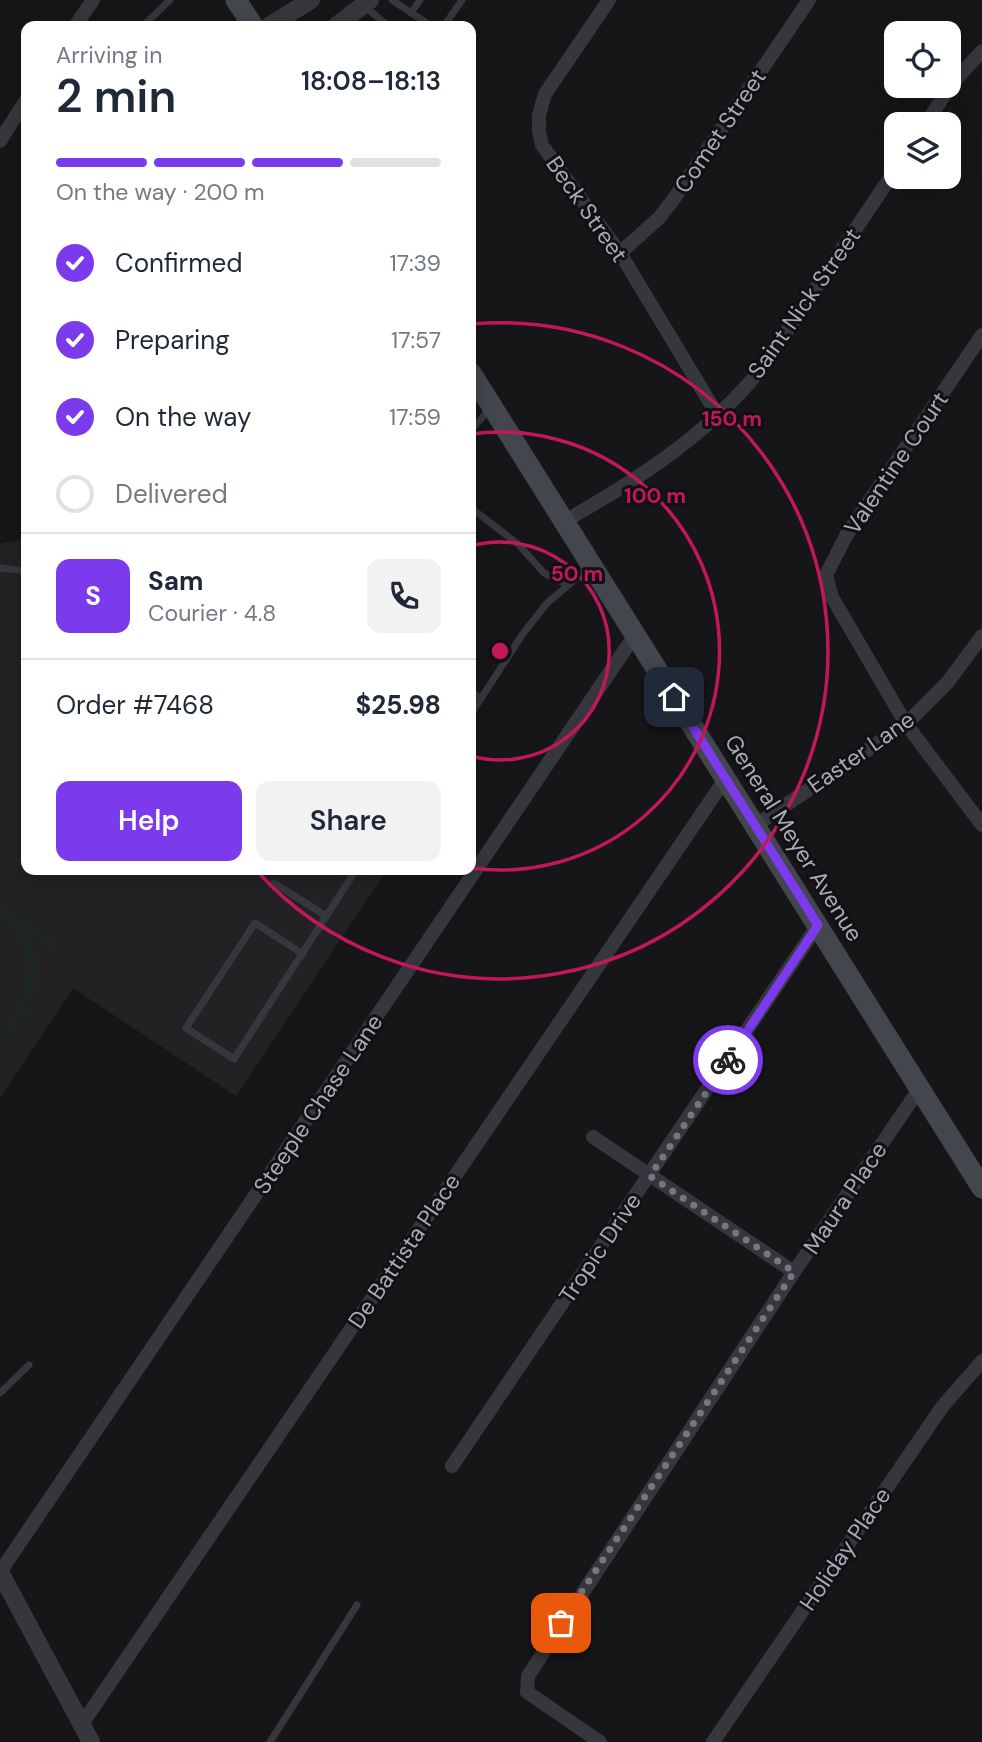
<!DOCTYPE html>
<html lang="en">
<head>
<meta charset="utf-8">
<style>
	:root { --surface:#fff; --page:#f2f2f3; --text:#1f2937; --muted:#747a83; --line:#e0e1e3; --accent:#7c3aed }
	body { margin:0; font-family:"DM Sans",sans-serif; background:var(--page); color:var(--text); height:100vh; display:flex; flex-direction:column; font-size:26px; white-space:nowrap }
	* { box-sizing:border-box; margin:0 }
	p { font-size:23px; color:var(--muted) }
	.icon { flex:none; width:38px; height:38px; fill:none; stroke:currentColor; stroke-width:2; stroke-linecap:round; stroke-linejoin:round }
	.map { position:relative; flex:1; overflow:hidden }
	.drawer { position:absolute; left:21px; top:21px; width:455px; height:854px; display:flex; flex-direction:column; background:var(--surface); border-radius:14px; box-shadow:0 4px 18px #0003 }
	.drawer>* { flex:none }
	.buttons { position:absolute; left:884px; top:21px; display:grid; gap:14px }
	.buttons a { display:grid; place-items:center; width:77px; height:77px; border-radius:14px; background:var(--surface); box-shadow:0 4px 18px #0003; font-size:35px }
	.pin { position:absolute; display:grid; place-items:center; width:60px; height:60px; color:#fff; margin:-30px; border-radius:14px; box-shadow:0 4px 10px #0006 }
	.courier { position:absolute; display:grid; place-items:center; width:70px; height:70px; margin:-35px; border:5px solid #7c3aed; border-radius:50%; background:#fff; color:#222; box-shadow:0 2px 9px #0007 }
	.head em { font-style:normal; font-weight:600 }
	.head div { display:flex; flex-direction:column-reverse }
	.head { display:flex; align-items:center; justify-content:space-between; height:119px; padding:0 35px }
	h1 { font-size:46px; font-weight:600; line-height:52px }
	.bar { display:grid; grid-template-columns:repeat(4,1fr); gap:10px 7px; align-content:center; height:84px; padding:0 35px }
	.bar i { height:9px; border-radius:5px; background:var(--line) }
	.bar .on { background:var(--accent) }
	.bar p { grid-column:span 4 }
	.line { display:flex; align-items:center; gap:18px; padding:0 35px; border-top:2px solid var(--line) }
	.line div { flex:1 }
	.round { display:grid; place-items:center; flex:none; width:74px; height:74px; border-radius:14px; background:var(--page) }
	ol { padding:0 35px; list-style:none }
	li { display:flex; align-items:center; gap:21px; height:77px }
	li p { margin-inline-start:auto }
	li .icon { padding:7px; border-radius:50%; background:var(--accent); color:#fff; stroke-width:4 }
	li:last-child { color:var(--muted) }
	li i { width:38px; height:38px; border:4px solid var(--line); border-radius:50% }
	.action { display:flex; gap:14px; margin-top:auto; padding:14px 35px }
	.action a { flex:1; height:80px; border-radius:14px; background:var(--accent); color:#fff; font-size:28px; font-weight:600; line-height:80px; text-align:center }
	.action a+a { background:var(--page); color:var(--text) }
	.map>svg:first-child { display:block }
</style>
</head>
<body>
<div class="map">
<svg width="982" height="1742" viewBox="0 0 982 1742">
	<rect width="100%" height="100%" fill="#161618"/>
	<path fill="#222225" d="M21,539L26,543V870H387L236,1096L73,988L0,1099V544Z"/>
	<path fill="#1d261f" d="M0,905L61,944L56,951L25,932C27,937 31,942 33,947C45,980 31,1024 0,1042V1031C35,1000 38,946 0,917Z"/>
	<g fill="none" stroke-linecap="round" stroke-linejoin="round">
		<path stroke="#36373d" stroke-width="7" d="M392,0L431,26
			M364,6L388,26
			M411,13L420,0
			M143,26L170,0
			M444,26L462,0
			M471,430L489,410
			M471,508L518,544L544,573L567,585
			M0,568L26,571
			M471,692L481,698
			M471,714L522,635L547,603L591,566
			M274,883L326,916
			M303,954L255,923L186,1028L234,1059L356,870
			M0,1393L29,1365
			M270,1742L357,1605"/>
		<path stroke="#36373d" stroke-width="14" d="M609,0L545,94L539,115V131L542,145L620,253L718,416
			M75,26L93,0
			M926,124L950,86L982,51
			M0,141L26,100
			M620,253L659,218L673,200L809,0
			M982,335L847,534L826,575L832,597L906,724L982,825
			M563,522C637,480 708,435 762,368L896,169
			M756,825L906,724L947,683L982,636
			M593,1137L794,1272
			M452,1466L818,925
			M0,1572L635,635
			M82,1724L726,778
			M600,1742L527,1692L528,1676L794,1272L920,1088
			M713,1742L942,1407L982,1361"/>
		<path stroke="#36373d" stroke-width="18" d="M269,26L311,0
			M336,26L370,0
			M0,1572L91,1742"/>
		<path stroke="#44464d" stroke-width="21" d="M236,0L253,26
			M471,373L982,1188"/>
	</g>
	<g fill="none" stroke-linecap="round" stroke-linejoin="round">
		<path stroke="#747780" stroke-width="7" stroke-dasharray="0 12.6" d="M561,1623L794,1272L650,1176L728,1060"/>
		<path stroke="#7c3aed" stroke-width="9" d="M674,697L818,925L728,1060"/>
	</g>
	<g fill="none" stroke="#c2185b" stroke-width="3.5">
		<path d="M471 546A109 109 0 1 1 471 756"/>
		<path d="M471 434A219 219 0 1 1 471 868"/>
		<path d="M471 324A328 328 0 1 1 256 870"/>
	</g>
	<g text-anchor="middle" stroke-width="6" stroke-linejoin="round" paint-order="stroke">
		<g font-size="23" fill="#a7abb8" stroke="#111113">
			<text transform="translate(720 131) rotate(-56)" y="8">Comet Street</text>
			<text transform="translate(587 209) rotate(55)" y="8">Beck Street</text>
			<text transform="translate(804 303) rotate(-55)" y="8">Saint Nick Street</text>
			<text transform="translate(896 463) rotate(-56)" y="8">Valentine Court</text>
			<text transform="translate(861 752) rotate(-35)" y="8">Easter Lane</text>
			<text transform="translate(794 838) rotate(58)" y="8">General Meyer Avenue</text>
			<text transform="translate(318 1104) rotate(-56)" y="8">Steeple Chase Lane</text>
			<text transform="translate(845 1198) rotate(-56)" y="8">Maura Place</text>
			<text transform="translate(600 1248) rotate(-56)" y="8">Tropic Drive</text>
			<text transform="translate(404 1251) rotate(-56)" y="8">De Battista Place</text>
			<text transform="translate(845 1549) rotate(-56)" y="8">Holiday Place</text>
		</g>
	</g>
	<circle cx="500" cy="651" r="10" fill="#c2185b" stroke="#111113" stroke-width="3.5"/>
	<g font-size="21" text-anchor="middle" font-weight="bold" fill="#c2185b" stroke="#111113" stroke-width="6" stroke-linejoin="round" paint-order="stroke">
		<text x="732" y="426">150 m</text>
		<text x="655" y="503">100 m</text>
		<text x="577" y="581">50 m</text>
	</g>
</svg>
<div class="buttons">
<a><svg class="icon" aria-label="locate" viewBox="0 0 24 24"><circle cx="12" cy="12" r="6"/><path d="M12 2v4M12 18v4M2 12h4M18 12h4"/></svg></a>
<a><svg class="icon" aria-label="layers" viewBox="0 0 24 24"><path d="M12 4l9 5-9 5-9-5zM3 14l9 5 9-5"/></svg></a>
</div>
<div class="pin" style="left:561px;top:1623px;background:#ea580c"><svg class="icon" aria-label="bag" viewBox="0 0 24 24"><path d="M5 8h14l-1 12H6zM9 8a3 3 0 0 1 6 0"/></svg></div>
<div class="pin" style="left:674px;top:697px;background:#1f2937"><svg class="icon" aria-label="home" viewBox="0 0 24 24"><path d="M3 11l9-7 9 7M6 9v11h12V9"/></svg></div>
<div class="courier" style="left:728px;top:1060px"><svg class="icon" aria-label="bike" viewBox="0 0 24 24"><circle cx="6" cy="16" r="4"/><circle cx="18" cy="16" r="4"/><path d="M6 16l4-8h5l3 8M10 8l3 8H6M13 5h3"/></svg></div>
<section class="drawer">
<div class="head"><div><h1>2 min</h1><p>Arriving in</p></div><em>18:08–18:13</em></div>
<div class="bar"><i class="on"></i><i class="on"></i><i class="on"></i><i></i><p>On the way · 200 m</p></div>
<ol>
<li><svg class="icon" aria-label="check" viewBox="0 0 24 24"><path d="M5 12l5 5 9-10"/></svg>Confirmed<p>17:39</p></li>
<li><svg class="icon" aria-label="check" viewBox="0 0 24 24"><path d="M5 12l5 5 9-10"/></svg>Preparing<p>17:57</p></li>
<li><svg class="icon" aria-label="check" viewBox="0 0 24 24"><path d="M5 12l5 5 9-10"/></svg>On the way<p>17:59</p></li>
<li><i></i>Delivered</li>
</ol>
<div class="line" style="height:126px"><b class="round" style="background:var(--accent);color:#fff">S</b><div><b>Sam</b><p>Courier · 4.8</p></div><a class="round"><svg class="icon" aria-label="phone" viewBox="0 0 24 24"><path d="M5 4h4l2 5-3 2q2 4 5 5l2-3 5 2v4C11 20 4 13 5 4z"/></svg></a></div>
<div class="line" style="height:91px"><div>Order #7468</div><b>$25.98</b></div>
<div class="action"><a>Help</a><a>Share</a></div>
</section>
</div>
</body>
</html>
